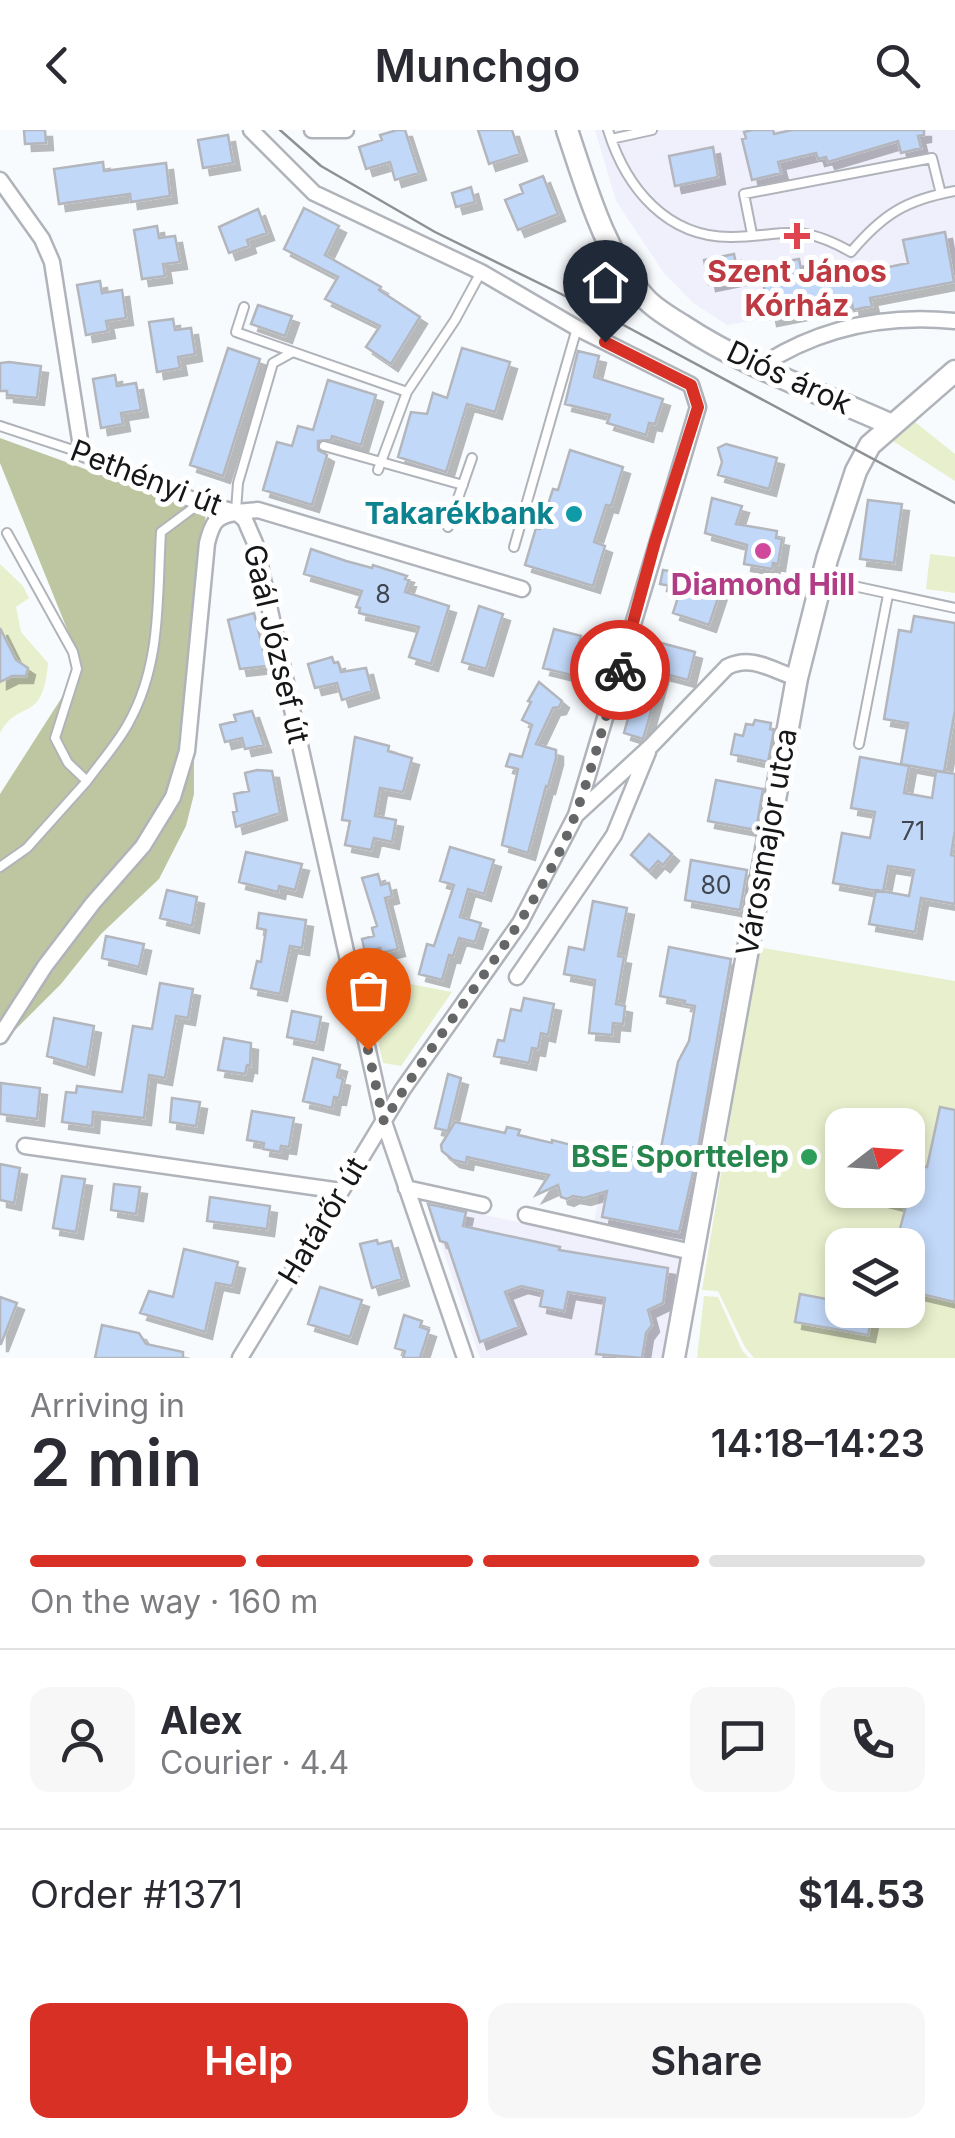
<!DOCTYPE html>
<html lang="en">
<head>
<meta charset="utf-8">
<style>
	:root { --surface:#fff; --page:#f7f7f7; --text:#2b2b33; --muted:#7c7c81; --line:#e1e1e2; --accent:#d93025 }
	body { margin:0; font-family:Inter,sans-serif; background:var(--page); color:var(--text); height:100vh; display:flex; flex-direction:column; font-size:38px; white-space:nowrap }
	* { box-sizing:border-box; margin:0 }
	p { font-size:32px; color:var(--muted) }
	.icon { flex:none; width:55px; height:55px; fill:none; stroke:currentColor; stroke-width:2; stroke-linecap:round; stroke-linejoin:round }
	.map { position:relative; height:1228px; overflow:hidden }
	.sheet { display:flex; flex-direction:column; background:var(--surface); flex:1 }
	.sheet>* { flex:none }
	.needle { width:65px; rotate:73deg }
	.controls { position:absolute; left:825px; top:978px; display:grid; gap:20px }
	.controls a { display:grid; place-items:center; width:100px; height:100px; border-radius:20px; background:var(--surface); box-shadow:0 5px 15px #0003; font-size:50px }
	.pin { position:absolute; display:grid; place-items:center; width:85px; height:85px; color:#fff; margin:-102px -42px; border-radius:50% 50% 50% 0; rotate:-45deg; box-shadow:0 0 10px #0007 }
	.pin .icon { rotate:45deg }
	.courier { position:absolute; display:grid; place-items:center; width:100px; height:100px; margin:-50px; border:8px solid #d93025; border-radius:50%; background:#fff; color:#222; box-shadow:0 2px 12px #0007 }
	.headline em { font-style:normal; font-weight:600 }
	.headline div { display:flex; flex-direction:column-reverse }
	.headline { display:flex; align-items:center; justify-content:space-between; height:170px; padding:0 30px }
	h1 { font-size:65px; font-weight:600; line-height:75px }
	.bar { display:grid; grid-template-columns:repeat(4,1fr); gap:15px 10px; align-content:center; height:120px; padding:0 30px }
	.bar i { height:12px; border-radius:8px; background:var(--line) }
	.bar .on { background:var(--accent) }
	.bar p { grid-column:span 4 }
	.line { display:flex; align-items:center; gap:25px; padding:0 30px; border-top:2px solid var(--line) }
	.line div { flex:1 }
	.round { display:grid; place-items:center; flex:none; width:105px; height:105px; border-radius:20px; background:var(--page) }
	.button { display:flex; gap:20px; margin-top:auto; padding:20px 30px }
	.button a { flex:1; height:115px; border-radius:20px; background:var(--accent); color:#fff; font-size:40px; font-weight:600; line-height:115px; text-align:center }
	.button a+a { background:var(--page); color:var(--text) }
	header { display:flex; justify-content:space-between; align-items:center; height:130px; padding:0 30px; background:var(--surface); font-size:45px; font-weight:600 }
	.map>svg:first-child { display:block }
</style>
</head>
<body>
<header><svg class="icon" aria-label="back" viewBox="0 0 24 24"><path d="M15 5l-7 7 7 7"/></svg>Munchgo<svg class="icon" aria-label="search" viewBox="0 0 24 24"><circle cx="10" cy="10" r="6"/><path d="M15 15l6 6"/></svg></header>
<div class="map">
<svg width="955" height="1228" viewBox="0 0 955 1228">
	<defs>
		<filter id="shadow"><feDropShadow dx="7" dy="7" stdDeviation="0" flood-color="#0004"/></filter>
	</defs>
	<rect width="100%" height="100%" fill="#f8fbfe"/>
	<path fill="#f0effc" d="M595,0H955V151L871,168V176L853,180L851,173L727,195L693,173L663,142L616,71Z
		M610,1013L698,1030L663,1228H480L427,1073L591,1107Z"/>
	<path fill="#e7efcc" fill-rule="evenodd" d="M915,292L955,324V351L893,311Z
		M930,424L955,427V463L926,459Z
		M0,434L23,456L29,468L16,477L21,502L48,533C43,595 19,568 0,603Z
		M758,817L955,851V1228H754L745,1217L718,1161L702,1160ZM842,995H908V1060H842ZM842,1115H908V1180H842Z
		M363,845L452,862L401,936L383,933Z
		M704,1166L718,1167L742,1220L749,1228H697Z"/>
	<path fill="#bec5a1" d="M0,308L206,383L194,489V664L186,696L159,749L101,804L61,854L0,915V664L82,536L0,333Z"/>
	<path fill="#c2d8f8" stroke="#b3b7bd" stroke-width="2.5" filter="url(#shadow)" d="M24,0H45L46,13L25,14Z
		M397,0H405L419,43L395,50L390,32L366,39L359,17L382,10L380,5Z
		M478,0H512L520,24L489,34Z
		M752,0H773L774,4L792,0H924V5L918,6L921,18L901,23L898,11L828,32L826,27L818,29L816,23L778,32L781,43L752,50L742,9L746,8L744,2Z
		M228,5L233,33L203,38L198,10Z
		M713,17L718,47L675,56L669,26Z
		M103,32L104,41L166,33L170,66L131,72L130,64L59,74L54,39Z
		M543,46L558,84L518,100L505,70L523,63L520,55Z
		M471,57L475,72L456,77L452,63Z
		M304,78L339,96L325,125L381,157L379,160L420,187L391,234L366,217L380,196L325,169L338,147L284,119Z
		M258,79L267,103L247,110L249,116L229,123L219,97Z
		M157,96L159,108L175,106L180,132L163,134L165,146L142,149L134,100Z
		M945,102L954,152L870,168L872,176L853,180L852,173L770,189L760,136L799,129L804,154L847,145L846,139L863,136L865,142L908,133L903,110Z
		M734,124L739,148L709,154L704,130Z
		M100,151L102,163L122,160L126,188L106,191L108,201L86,205L77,155Z
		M258,175L292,186L285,206L251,194Z
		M173,189L175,200L191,198L195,224L178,227L180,238L157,242L149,192Z
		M228,218L260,229L223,346L190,335Z
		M462,218L510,232L495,282L467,274L446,342L398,327L411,282L427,284L433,263L447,268Z
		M578,221L599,226L594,247L663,269L655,294L649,293L646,305L607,293L610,285L565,274Z
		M9,232L41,236L37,268L7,265V261H0V233Z
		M115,245L117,256L136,253L141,280L121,283L123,294L101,298L93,249Z
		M328,250L376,265L361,315L332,306L331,310L318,311V320L327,325L312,375L263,360L277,312L292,316L298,296L313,300Z
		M726,314L777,328L769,359L718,345L722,332L718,318Z
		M570,320L623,337L611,376L606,375L594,412L605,416L593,456L525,435L536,398L540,399L553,359L558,360Z
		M712,368L742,376L736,394L777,401L776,408L782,409L778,434L773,433L772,439L744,434L747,415L705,403Z
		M868,370L902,374L894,433L860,429Z
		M311,419L346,431L372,438L373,435L407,446L405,449L409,450L405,462L449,476L431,534L409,527L419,497L359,483L360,478L356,477L362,461L304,444Z
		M663,440L685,444L687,441L723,453L709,495L673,483L681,458L660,454Z
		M479,476L503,484L486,539L462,532Z
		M254,483L267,536L240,539L228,490Z
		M914,486L955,493V580L944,642L901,634L908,593L884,589L899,500L911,502Z
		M0,498L16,530L28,538L26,546H12L0,552Z
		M554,499L581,506L578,516L583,517L575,546L543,538Z
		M650,510L695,522L688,550L662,543L643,609L624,603Z
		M332,527L334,533L338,532L341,542L366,538L372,561L342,570L337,553L315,558L308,534Z
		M539,552L562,571L559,577L553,578L536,614L556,620V628L548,657L546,656L528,723L502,715L518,639L506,636L510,624L522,627L532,595L522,590L531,572L528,571Z
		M252,581L264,615L245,619L242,608L225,612L220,595L236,591L234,585Z
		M755,590L771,593L770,599L774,600L768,632L731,624L735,604L743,606L746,594L753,595Z
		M355,607L389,616L388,621L412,628L403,662L380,658L375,686L396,690L392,712L374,708L371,720L345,715L350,691L342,690Z
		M860,627L909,636L904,663L932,668L936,641L955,644V700L951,725L955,726V774L921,768L915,802L869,794L876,760L909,766L914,740L888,736L883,762L833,753L842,703L870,708L875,682L851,678Z
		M257,640L272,641L280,683L236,697L233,682L237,681L234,664L249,661L245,643Z
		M716,650L763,659L756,700L708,691Z
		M649,704L672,724L663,735L658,731L649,741L631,725Z
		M450,717L494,730L484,764L468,759L460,787L481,793L475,812L459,808L453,826L449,825L442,850L419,844L427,814L434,816L454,755L440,751Z
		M246,722L302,734L295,760L279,756L278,762L239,752Z
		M691,730L747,740L740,780L685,770Z
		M378,744L381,755L389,753L392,766L385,768L398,819L381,823L380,818L365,822L362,809L374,806L372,798L377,796L362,748Z
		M167,760L197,767L192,796L160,788Z
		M593,771L627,778L618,826L624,827L616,874L625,876L623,894L613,893L612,905L589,903L595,850L564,844L569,817L584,820Z
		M259,783L306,790L302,818L290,816L280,864L251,858L257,831L261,832L266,800L257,798Z
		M106,806L144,814L139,837L102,828Z
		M669,817L731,829L696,1030L679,1102L602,1087L607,1061L584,1068L573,1066L567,1069L561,1067L558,1055L536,1065L549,1045L467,1027L466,1033L453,1030L442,1021L441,1015L455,992L505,1003L507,997L520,1000L518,1005L552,1013V1010L614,1026L616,1014L660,1023L678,932L689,911L695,876L684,874L685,871L660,866Z
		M160,853L193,859L188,888L176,886L165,948L149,945L144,988L93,982L92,996L62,992L66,962L76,963L77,956L122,962L133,896L152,899Z
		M524,868L554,874L548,905L541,903L538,919L532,918L529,933L494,926L498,910L504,911L511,879L521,881Z
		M292,881L321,887L316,913L287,907Z
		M54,888L94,896L87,938L47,926Z
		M224,908L251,913L250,936L247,935L245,944L218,940Z
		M313,928L340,935L337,947L343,949L339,968L334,967L332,978L303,971Z
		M448,944L461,948L448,1001L435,998Z
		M1,953L40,958L37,989L0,984Z
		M172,968L200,972L196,996L170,992Z
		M940,977L955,980V1172L913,1162L923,1121L896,1114L906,1076L861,1065L862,1060H910L916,1035L927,1037Z
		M252,981L294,988L289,1017L281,1016L280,1022L263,1019L264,1013L247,1010Z
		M0,1034L20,1038L14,1073L0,1070Z
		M62,1046L85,1049L76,1102L53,1098Z
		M114,1054L140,1057L136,1084L111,1080Z
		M210,1067L270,1076L267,1099L207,1091Z
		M428,1074L466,1082L463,1096L560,1117L559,1120L668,1138L663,1173L648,1180L652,1195L646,1203L642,1228L596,1224L605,1168L568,1162L564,1181L540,1176L543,1161L521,1156L505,1162L519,1197L480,1212L447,1113L440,1111Z
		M377,1110L378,1114L391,1111L402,1149L372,1158L360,1114Z
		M184,1119L238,1132L232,1156L216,1153L205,1202L140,1183L149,1161L173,1167Z
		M320,1157L362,1170L350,1207L308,1194Z
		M800,1164L842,1172V1180H873L868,1205L795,1192Z
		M0,1167L17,1173L1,1214H0Z
		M404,1185L422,1191L420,1197L429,1200L420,1228H403L405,1221L395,1218Z
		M102,1195L139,1203L146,1214L183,1222V1228H95Z"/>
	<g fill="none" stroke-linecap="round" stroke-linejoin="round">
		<g stroke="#b0b4ba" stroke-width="12">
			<path id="lane" d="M608,0C626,58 667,108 732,107C786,106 798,92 851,122C883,84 906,70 955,61
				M611,9L652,0
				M752,104L744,64L932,28L941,64
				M244,177L236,202L407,262
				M0,296L82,323
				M324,316L463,355
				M378,340L407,262L455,190L481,142
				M236,381L238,353L273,233L293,222
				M448,397L472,328
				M7,403L73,522L77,539L55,608L68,633L87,651C100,633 117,614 128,594C162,534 157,468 161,402L200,373
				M514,417L577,198
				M826,450L955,478
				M859,614L888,465
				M0,737L27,718L87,651
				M908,1128L913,1129L908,1156
				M908,1179L916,1181"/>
		</g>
		<g stroke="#b0b4ba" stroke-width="19">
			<path id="street" d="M251,0L314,63L481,142L577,198L691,255L698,277L576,685
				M312,0H346
				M0,50L42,109L52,132L82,323L200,373L236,382L258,380L522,459
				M759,237C818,198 885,184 955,191
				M236,382L245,390L255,413L384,992L465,1228
				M517,847L614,705L648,622
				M0,906L45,836L93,773L143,716L173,667L187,621L207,413C212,394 215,386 235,383
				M25,1016L341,1061
				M406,1058L483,1075
				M526,1085L692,1122
				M240,1228L403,959L520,793L576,685L650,617L727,537C752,524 773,541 797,548"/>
		</g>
		<g stroke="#b0b4ba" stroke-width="25">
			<path id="secondary" d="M567,0C586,56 604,124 645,168C655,179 669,187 682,195C747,238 821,263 892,295
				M674,1228L797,548L827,429L856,341L870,315L955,241"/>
		</g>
		<use href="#lane" stroke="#fff" stroke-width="8"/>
		<use href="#street" stroke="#fff" stroke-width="14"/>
		<use href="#secondary" stroke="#fff" stroke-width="20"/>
		<path stroke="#8e9092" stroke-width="2.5" d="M280,0L321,36L435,102L616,191L955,373"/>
	</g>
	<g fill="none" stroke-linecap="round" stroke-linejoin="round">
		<path stroke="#646668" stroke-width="10" stroke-dasharray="0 18" d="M368,920L384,992C436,903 505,826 553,735C585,674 599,606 620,540"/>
		<path stroke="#d93025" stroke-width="12" d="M605,212L691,255L698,277L655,412L620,540"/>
	</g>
	<path fill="#e0444e" stroke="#fff" stroke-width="4" d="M792 91h10v10h10v10h-10v10h-10v-10h-10v-10h10z"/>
	<circle fill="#0f9aa8" stroke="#fff" stroke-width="4" cx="574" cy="384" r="10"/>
	<circle fill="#d1479c" stroke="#fff" stroke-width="4" cx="763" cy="421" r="10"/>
	<circle fill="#2e9e5b" stroke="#fff" stroke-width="4" cx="809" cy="1027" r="10"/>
	<g text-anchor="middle" stroke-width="10" stroke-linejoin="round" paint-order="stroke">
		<g font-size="25" fill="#404650">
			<text x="383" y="473">8</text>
			<text x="913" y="710">71</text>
			<text x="716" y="764">80</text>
		</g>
		<g font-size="30" font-weight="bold" fill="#be3a42" stroke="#fff">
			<text x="797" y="152">Szent János<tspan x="797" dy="34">Kórház</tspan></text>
		</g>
		<g font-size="30" fill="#151618" stroke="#fff">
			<text transform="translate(789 248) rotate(25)" y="10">Diós árok</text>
			<text transform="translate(146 348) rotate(21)" y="10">Pethényi út</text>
			<text transform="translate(276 514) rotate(77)" y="10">Gaál József út</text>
			<text transform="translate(767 712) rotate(-80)" y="10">Városmajor utca</text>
			<text transform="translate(323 1091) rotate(-59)" y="10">Határőr út</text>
		</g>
		<g font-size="30" font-weight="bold" fill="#0d838f" stroke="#fff" text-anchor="end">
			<text x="554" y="394">Takarékbank</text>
		</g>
		<g font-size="30" font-weight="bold" fill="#b23c85" stroke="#fff">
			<text x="763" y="465">Diamond Hill</text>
		</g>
		<g font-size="30" font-weight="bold" fill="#27864d" stroke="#fff" text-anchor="end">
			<text x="789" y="1037">BSE Sporttelep</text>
		</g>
	</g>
</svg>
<div class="controls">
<a><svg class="needle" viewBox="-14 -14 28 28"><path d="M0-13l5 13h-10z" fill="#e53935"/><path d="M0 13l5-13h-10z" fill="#7c7c81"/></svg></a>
<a><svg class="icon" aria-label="layers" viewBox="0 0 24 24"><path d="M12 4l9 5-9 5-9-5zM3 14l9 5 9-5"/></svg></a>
</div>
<div class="pin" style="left:368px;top:920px;background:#ea580c"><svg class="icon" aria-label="bag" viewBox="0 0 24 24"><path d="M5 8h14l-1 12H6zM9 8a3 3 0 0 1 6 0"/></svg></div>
<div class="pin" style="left:605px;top:212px;background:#1f2937"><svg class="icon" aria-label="home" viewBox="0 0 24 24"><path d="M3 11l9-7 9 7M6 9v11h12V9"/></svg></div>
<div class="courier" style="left:620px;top:540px"><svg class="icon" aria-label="bike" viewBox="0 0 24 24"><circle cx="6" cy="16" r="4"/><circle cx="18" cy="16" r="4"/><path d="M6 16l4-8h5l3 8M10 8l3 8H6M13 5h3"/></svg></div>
</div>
<section class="sheet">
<div class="headline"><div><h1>2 min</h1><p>Arriving in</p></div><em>14:18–14:23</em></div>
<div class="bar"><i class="on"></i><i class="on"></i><i class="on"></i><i></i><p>On the way · 160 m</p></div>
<div class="line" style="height:180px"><a class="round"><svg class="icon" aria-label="person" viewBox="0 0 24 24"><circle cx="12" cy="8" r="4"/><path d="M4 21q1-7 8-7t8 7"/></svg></a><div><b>Alex</b><p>Courier · 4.4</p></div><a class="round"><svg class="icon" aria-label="chat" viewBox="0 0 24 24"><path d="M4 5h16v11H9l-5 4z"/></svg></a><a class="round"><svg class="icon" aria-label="phone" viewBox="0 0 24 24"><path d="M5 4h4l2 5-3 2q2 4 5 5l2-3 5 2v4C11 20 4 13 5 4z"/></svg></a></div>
<div class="line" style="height:130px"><div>Order #1371</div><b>$14.53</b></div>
<div class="button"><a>Help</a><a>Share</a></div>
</section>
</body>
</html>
